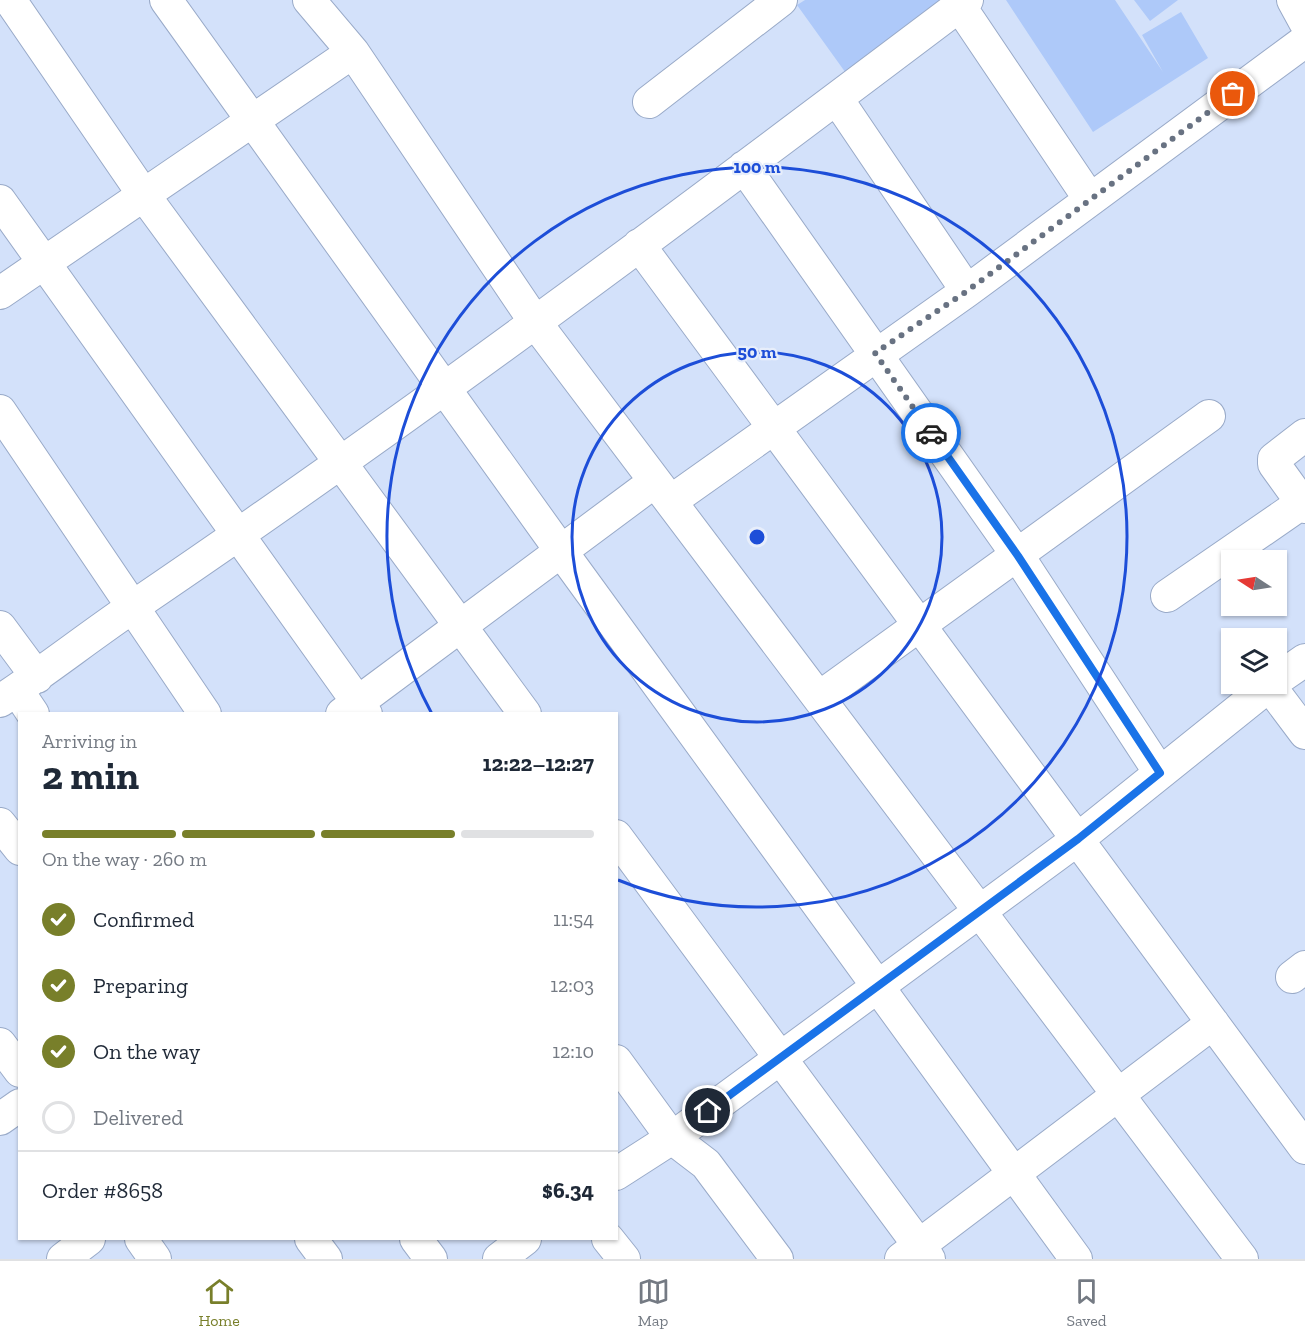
<!DOCTYPE html>
<html lang="en">
<head>
<meta charset="utf-8">
<style>
	:root { --surface:#fff; --page:#f6f6f7; --text:#1f2937; --muted:#747a83; --line:#e0e1e3; --accent:#787f2a }
	body { margin:0; font-family:"Zilla Slab",serif; background:var(--page); color:var(--text); height:100vh; display:flex; flex-direction:column; font-size:22px; white-space:nowrap }
	* { box-sizing:border-box; margin:0 }
	p { font-size:20px; color:var(--muted) }
	.icon { flex:none; width:33px; height:33px; fill:none; stroke:currentColor; stroke-width:2; stroke-linecap:round; stroke-linejoin:round }
	.map { position:relative; flex:1; overflow:hidden }
	.side { position:absolute; left:18px; top:712px; width:600px; height:528px; display:flex; flex-direction:column; background:var(--surface); border-radius:0px; box-shadow:0 2px 4px #0004 }
	.side>* { flex:none }
	.needle { width:39px; rotate:282deg }
	.tools { position:absolute; left:1221px; top:550px; display:grid; gap:12px }
	.tools a { display:grid; place-items:center; width:66px; height:66px; border-radius:0px; background:var(--surface); box-shadow:0 2px 4px #0004; font-size:30px }
	.pin { position:absolute; display:grid; place-items:center; width:51px; height:51px; color:#fff; margin:-26px; border:3px solid #fff; border-radius:50%; box-shadow:0 2px 6px #0007 }
	.courier { position:absolute; display:grid; place-items:center; width:60px; height:60px; margin:-30px; border:4px solid #1a73e8; border-radius:50%; background:#fff; color:#222; box-shadow:0 2px 8px #0007 }
	.overview em { font-style:normal; font-weight:700 }
	.overview div { display:flex; flex-direction:column-reverse }
	.overview { display:flex; align-items:center; justify-content:space-between; height:102px; padding:0 24px }
	h1 { font-size:39px; font-weight:700; line-height:45px }
	.bar { display:grid; grid-template-columns:repeat(4,1fr); gap:9px 6px; align-content:center; height:72px; padding:0 24px }
	.bar i { height:8px; border-radius:4px; background:var(--line) }
	.bar .active { background:var(--accent) }
	.bar p { grid-column:span 4 }
	.line { display:flex; align-items:center; gap:15px; padding:0 24px; border-top:2px solid var(--line) }
	.line div { flex:1 }
	ol { padding:0 24px; list-style:none }
	li { display:flex; align-items:center; gap:18px; height:66px }
	li p { margin-inline-start:auto }
	li .icon { padding:6px; border-radius:50%; background:var(--accent); color:#fff; stroke-width:4 }
	li:last-child { color:var(--muted) }
	li i { width:33px; height:33px; border:3px solid var(--line); border-radius:50% }
	.menu { display:flex; justify-content:space-around; align-items:center; height:84px; border-top:2px solid var(--line); background:var(--surface); font-size:16px; color:var(--muted) }
	.menu a { display:grid; justify-items:center; gap:3px }
	.menu .active { color:var(--accent) }
	.map>svg:first-child { display:block }
</style>
</head>
<body>
<div class="map">
<svg width="1305" height="1259" viewBox="0 0 1305 1259">
	<rect width="100%" height="100%" fill="#d3e1fa"/>
	<path fill="#aec9f9" d="M805,0H952L848,76L797,5Z
		M1006,0H1115L1163,72L1142,35L1181,12L1208,58L1093,132Z
		M1134,0H1178L1150,21Z"/>
	<g fill="none" stroke-linecap="round" stroke-linejoin="round">
		<g stroke="#99aac8" stroke-width="34">
			<path id="minor" d="M10,0L143,194L525,714
				M166,0L561,551L1076,1259
				M309,0L353,52L535,322L1242,1259
				M1293,0L1305,22
				M959,5L1089,198
				M837,99L967,291
				M649,102L781,0
				M744,167L1018,556L1160,773
				M0,201L366,714
				M639,245L1305,1148
				M0,293L353,52
				M0,411L205,714
				M1305,435L1274,459V464L1305,507
				M671,501L967,291L1305,41
				M1167,596L1302,503
				M0,627L37,677
				M1276,680L1305,660
				M1269,685L1305,733
				M17,690L33,714
				M820,697L1209,416
				M0,701C47,670 91,635 137,604C420,412 694,206 967,0
				M342,714L654,482
				M0,824L20,849
				M616,836L929,1259
				M1292,977L1305,967
				M0,1044L20,1071
				M616,1061L672,1138L706,1164L777,1259
				M0,1119L20,1105
				M616,1174L672,1138L1078,839L1271,684
				M141,1239L155,1259
				M311,1239L326,1259
				M416,1239L431,1259
				M608,1239L624,1259
				M63,1259L89,1239
				M499,1259L525,1239
				M901,1259L1213,1023"/>
		</g>
		<use href="#minor" stroke="#fff" stroke-width="32"/>
	</g>
	<g fill="none" stroke-linecap="round" stroke-linejoin="round">
		<path stroke="#687282" stroke-width="6" stroke-dasharray="0 10.8" d="M931,433L875,353L967,291L1233,94"/>
		<path stroke="#1a73e8" stroke-width="8" d="M708,1111L1078,839L1160,773L1018,556L931,433"/>
	</g>
	<g fill="none" stroke="#1d4ed8" stroke-width="3">
		<circle cx="757" cy="537" r="185"/>
		<path d="M432 714A370 370 0 1 1 618 880"/>
	</g>
	<circle cx="757" cy="537" r="9" fill="#1d4ed8" stroke="#e7eefb" stroke-width="3"/>
	<g font-size="18" text-anchor="middle" font-weight="bold" fill="#1d4ed8" stroke="#e7eefb" stroke-width="4.5" stroke-linejoin="round" paint-order="stroke">
		<text x="757" y="173">100 m</text>
		<text x="757" y="358">50 m</text>
	</g>
</svg>
<div class="tools">
<a><svg class="needle" viewBox="-14 -14 28 28"><path d="M0-13l5 13h-10z" fill="#e53935"/><path d="M0 13l5-13h-10z" fill="#747a83"/></svg></a>
<a><svg class="icon" aria-label="layers" viewBox="0 0 24 24"><path d="M12 4l9 5-9 5-9-5zM3 14l9 5 9-5"/></svg></a>
</div>
<div class="pin" style="left:1233px;top:94px;background:#ea580c"><svg class="icon" aria-label="bag" viewBox="0 0 24 24"><path d="M5 8h14l-1 12H6zM9 8a3 3 0 0 1 6 0"/></svg></div>
<div class="pin" style="left:708px;top:1111px;background:#1f2937"><svg class="icon" aria-label="home" viewBox="0 0 24 24"><path d="M3 11l9-7 9 7M6 9v11h12V9"/></svg></div>
<div class="courier" style="left:931px;top:433px"><svg class="icon" aria-label="car" viewBox="0 0 24 24"><path d="M5 17H2v-5l4-1 3-4h7l3 4 3 1v5h-3M9 17h6M6 11h13"/><circle cx="7" cy="17" r="2"/><circle cx="17" cy="17" r="2"/></svg></div>
<section class="side">
<div class="overview"><div><h1>2 min</h1><p>Arriving in</p></div><em>12:22–12:27</em></div>
<div class="bar"><i class="active"></i><i class="active"></i><i class="active"></i><i></i><p>On the way · 260 m</p></div>
<ol>
<li><svg class="icon" aria-label="check" viewBox="0 0 24 24"><path d="M5 12l5 5 9-10"/></svg>Confirmed<p>11:54</p></li>
<li><svg class="icon" aria-label="check" viewBox="0 0 24 24"><path d="M5 12l5 5 9-10"/></svg>Preparing<p>12:03</p></li>
<li><svg class="icon" aria-label="check" viewBox="0 0 24 24"><path d="M5 12l5 5 9-10"/></svg>On the way<p>12:10</p></li>
<li><i></i>Delivered</li>
</ol>
<div class="line" style="height:78px"><div>Order #8658</div><b>$6.34</b></div>
</section>
</div>
<nav class="menu">
<a class="active"><svg class="icon" aria-label="home" viewBox="0 0 24 24"><path d="M3 11l9-7 9 7M6 9v11h12V9"/></svg>Home</a>
<a><svg class="icon" aria-label="map" viewBox="0 0 24 24"><path d="M3 6l6-2 6 2 6-2v14l-6 2-6-2-6 2zM9 4v14M15 6v14"/></svg>Map</a>
<a><svg class="icon" aria-label="saved" viewBox="0 0 24 24"><path d="M7 4h10v16l-5-4-5 4z"/></svg>Saved</a>
</nav>
</body>
</html>
